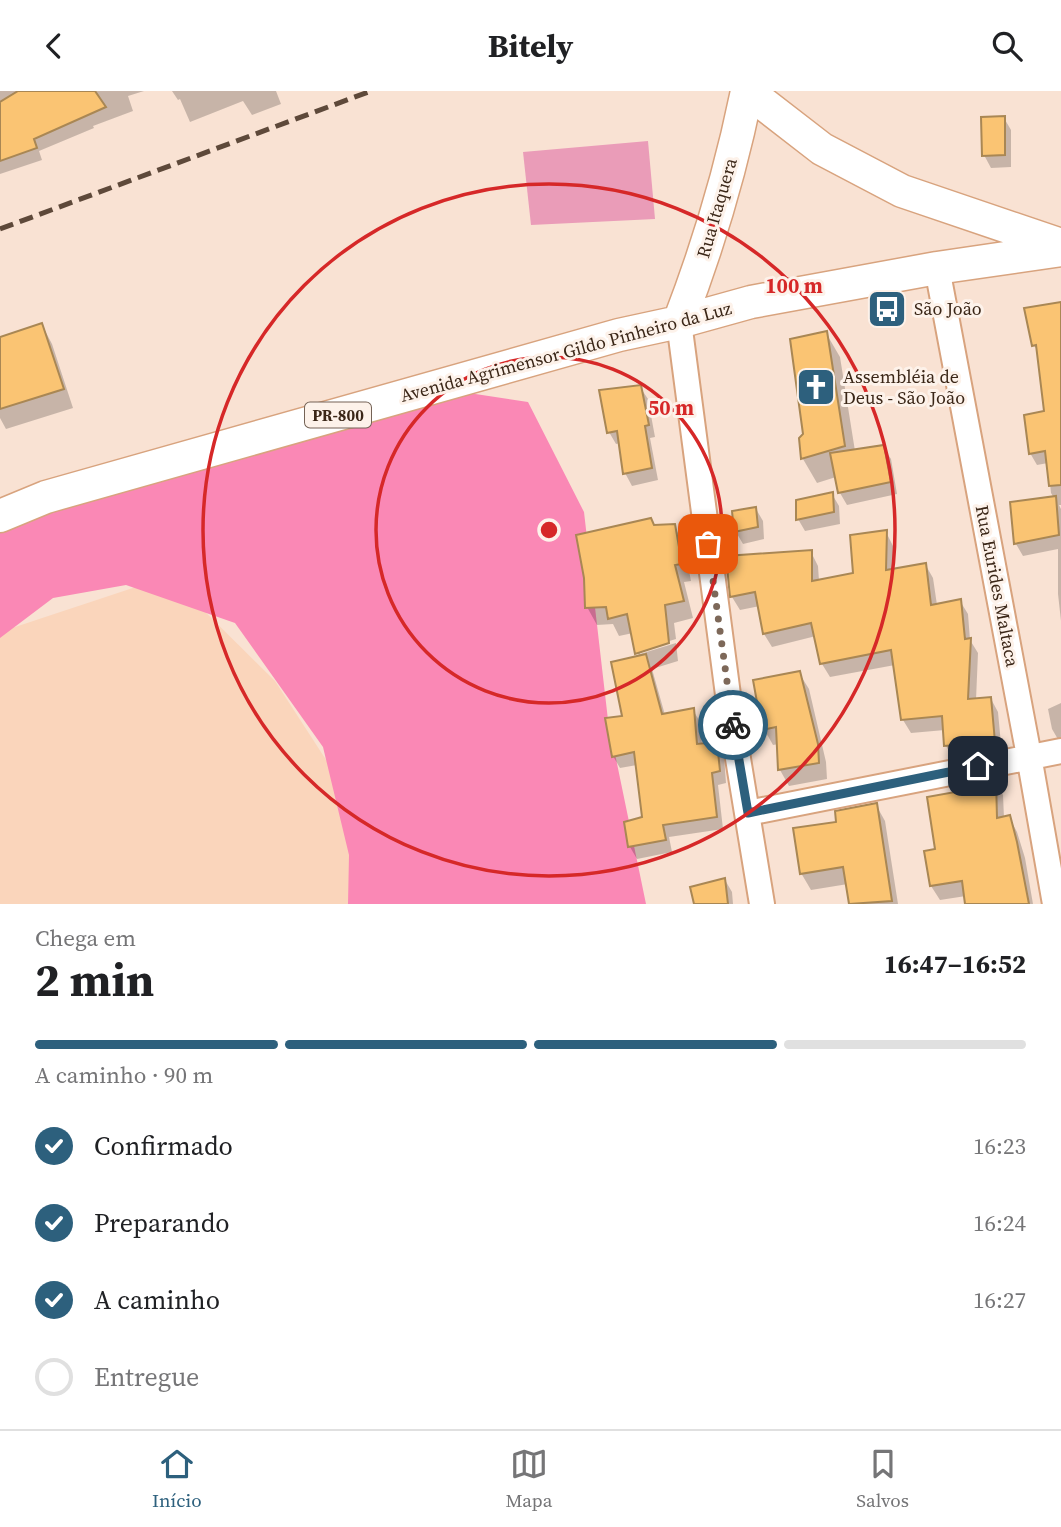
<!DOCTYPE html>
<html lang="pt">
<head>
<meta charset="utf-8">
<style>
	:root { --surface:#fff; --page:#f2f2f2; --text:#202124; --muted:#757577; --line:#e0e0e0; --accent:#2d607d }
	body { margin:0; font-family:"Source Serif 4",serif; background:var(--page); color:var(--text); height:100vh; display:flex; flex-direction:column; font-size:26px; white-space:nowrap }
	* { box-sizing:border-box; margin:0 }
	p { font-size:23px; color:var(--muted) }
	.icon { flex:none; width:38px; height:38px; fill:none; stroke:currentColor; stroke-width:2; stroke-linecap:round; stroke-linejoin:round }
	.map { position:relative; height:813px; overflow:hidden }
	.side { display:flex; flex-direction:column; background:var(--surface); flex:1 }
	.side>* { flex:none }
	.pin { position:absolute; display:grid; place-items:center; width:60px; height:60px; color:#fff; margin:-30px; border-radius:14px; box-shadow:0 4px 10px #0006 }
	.courier { position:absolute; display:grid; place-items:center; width:70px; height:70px; margin:-35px; border:5px solid #2d607d; border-radius:50%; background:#fff; color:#222; box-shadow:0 2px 9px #0007 }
	.summary em { font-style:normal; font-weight:700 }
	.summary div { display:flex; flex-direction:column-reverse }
	.summary { display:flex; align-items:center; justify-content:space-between; height:119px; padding:0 35px }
	h1 { font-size:46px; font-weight:700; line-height:52px }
	.bar { display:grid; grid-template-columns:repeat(4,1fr); gap:10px 7px; align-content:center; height:84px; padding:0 35px }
	.bar i { height:9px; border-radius:5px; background:var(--line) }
	.bar .selected { background:var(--accent) }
	.bar p { grid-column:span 4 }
	ol { padding:0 35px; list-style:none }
	li { display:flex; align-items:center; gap:21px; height:77px }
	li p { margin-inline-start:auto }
	li .icon { padding:7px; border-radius:50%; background:var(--accent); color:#fff; stroke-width:4 }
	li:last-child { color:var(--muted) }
	li i { width:38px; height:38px; border:4px solid var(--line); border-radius:50% }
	header { display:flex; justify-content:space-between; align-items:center; height:91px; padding:0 35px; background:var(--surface); font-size:32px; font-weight:700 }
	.tabs { display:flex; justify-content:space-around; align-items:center; height:98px; border-top:2px solid var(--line); background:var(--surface); font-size:19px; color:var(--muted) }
	.tabs a { display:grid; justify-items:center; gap:4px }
	.tabs .selected { color:var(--accent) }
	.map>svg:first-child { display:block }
</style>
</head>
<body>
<header><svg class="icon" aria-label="back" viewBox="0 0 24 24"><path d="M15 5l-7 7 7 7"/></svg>Bitely<svg class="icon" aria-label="search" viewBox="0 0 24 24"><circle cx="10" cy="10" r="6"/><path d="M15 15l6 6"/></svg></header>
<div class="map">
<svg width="1061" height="813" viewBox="0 0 1061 813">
	<rect width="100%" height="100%" fill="#f9e2d3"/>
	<path fill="#fad5bb" d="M169,485L275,590L365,729L373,813H0V541Z"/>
	<path fill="#ea9cb8" d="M648,50L655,128L531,134L523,61Z"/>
	<path fill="#fa88b5" d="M449,299L528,311L584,421L608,629L646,813H348L349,764L323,656L235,532L126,494L53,507L0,547V430Z"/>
	<path fill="#0003" d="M0,0H144L128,5L133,20L93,35L94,37L39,60L42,69L0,83Z
		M172,0H276L281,13L252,24L243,10L190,31L180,8L178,9Z
		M1004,27L1011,39V76L991,77L984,64Z
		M1061,213V414H1059L1061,418V530L1058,503V458L1023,465L1016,453L1012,413L1054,407L1051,402L1048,372L1037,374L1030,362L1046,322L1039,262L1034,254Z
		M42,234L52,253L73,317L6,338L0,327V248Z
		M826,242L840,266L855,360L883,356L891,368L897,403L847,414L840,402L836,386L817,392L803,368L800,348L805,343Z
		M640,296L648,308L655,346L650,347L658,389L632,395L625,382L621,352L616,353L609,341Z
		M832,403L839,415L840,433L805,440L798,428Z
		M756,418L763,430L764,448L743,453L736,441Z
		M674,435L684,453L691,490L684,491L693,527L674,532L676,548L640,559V563L676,552L678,570L652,578L665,624L693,619L700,631L702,654L716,653L724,665L726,692L718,694L723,738L669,746L672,761L637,768L630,756L626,732L644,728L637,674L620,677L613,665L639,566L633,542L619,545L613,533L597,534L587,516L654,436Z
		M886,441L893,455V479L925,473L933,487L937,514L960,510L968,523L970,549L978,562L976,609L991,608L998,621L1002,664L954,668L946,655L945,639L911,642L903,629L895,574L830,586L822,573L816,545L772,556L764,543L760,515L740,519L732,506L728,467L811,461L818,475L819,490L855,483Z
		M799,582L809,598L826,671L827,688L789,695L780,679L779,653L773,654L764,638Z
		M1061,612V649L1059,650L1052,638L1048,618Z
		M995,690L1003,704L1004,727L1009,726L1017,741L1025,767L1033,813H967L966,805L940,809L931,795L926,761L937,759L963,701Z
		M876,714L885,730L898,813H851L848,793L811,799L801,782L838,732Z
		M725,789L732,801L733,813H696Z"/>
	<path fill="#fac473" stroke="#a98754" stroke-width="2" d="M18,0H95L106,16L34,48L37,57L0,70V11Z
		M1005,25V64L982,65L981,26Z
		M1061,211V394L1049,395L1045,360L1029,363L1024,324L1044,320L1036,254L1032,255L1024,217Z
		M42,232L64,298L0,318V246Z
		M827,240L845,355L801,368L799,347L803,343L790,248Z
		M641,294L649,334L645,335L652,377L623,383L617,340L607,342L599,299Z
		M884,354L891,391L838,402L830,362Z
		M833,401L834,421L796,429V409Z
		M1056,405L1059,444L1014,453L1010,411Z
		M756,416L758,436L734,441L732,420Z
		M651,427L654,434L675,433L682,473L675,474L684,510L665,514L669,552L635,563L627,523L608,528L606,516L585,517L584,487L576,444Z
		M887,439L886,479L926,472L931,514L961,508L965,548L971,547L968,608L991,606L995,651L944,655L942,625L901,629L891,559L820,573L811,532L763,543L755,501L730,506L726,465L812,459V490L853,482L850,444Z
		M646,563L662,623L694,617L697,653L717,651L720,680L712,682L717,726L663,734L666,749L628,756L624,731L642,726L634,661L612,666L605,627L622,625L611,571Z
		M800,580L818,653L819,672L778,679L776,636L762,639L753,589Z
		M996,688L997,727L1010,724L1017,751L1029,813H965L962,790L930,795L924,760L935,758L927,706L961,700L960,695Z
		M877,712L892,810L849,813L843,776L800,783L793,737L836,731L835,720Z
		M725,787L728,813H694L690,796Z"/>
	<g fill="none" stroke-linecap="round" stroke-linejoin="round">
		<g stroke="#d8a37e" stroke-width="28">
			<path id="minor" d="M937,177L1029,665L1055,813
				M679,231L730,619L762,813
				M748,722L1061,660"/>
		</g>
		<g stroke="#d8a37e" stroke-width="35">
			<path id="major" d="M747,0L822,58L902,100L1061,154
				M679,231C708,156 731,79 747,0
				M0,425L46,406L619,244L679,231L751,211L937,177L1061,159"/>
		</g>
		<use href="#minor" stroke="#fff" stroke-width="24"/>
		<use href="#major" stroke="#fff" stroke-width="32"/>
		<path stroke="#5e493a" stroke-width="5" stroke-dasharray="14 7" stroke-linecap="butt" d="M0,138L371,0"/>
	</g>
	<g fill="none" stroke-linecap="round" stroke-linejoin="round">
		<path stroke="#7d6859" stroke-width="7" stroke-dasharray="0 12.6" d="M708,453L733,634"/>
		<path stroke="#2d607d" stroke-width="9" d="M733,634L748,722L978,675"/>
	</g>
	<g fill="none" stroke="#d62828" stroke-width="3.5">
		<circle cx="549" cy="439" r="173"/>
		<circle cx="549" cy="439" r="346"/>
	</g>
	<defs>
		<g id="bus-square" transform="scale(2.0125)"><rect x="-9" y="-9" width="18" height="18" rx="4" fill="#2d607d" stroke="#fdf2ea"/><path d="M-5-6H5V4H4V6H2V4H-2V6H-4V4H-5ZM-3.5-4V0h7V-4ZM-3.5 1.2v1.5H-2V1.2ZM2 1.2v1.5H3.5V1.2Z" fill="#fff"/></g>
		<g id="church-square" transform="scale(2.0125)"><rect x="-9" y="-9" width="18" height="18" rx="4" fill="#2d607d" stroke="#fdf2ea"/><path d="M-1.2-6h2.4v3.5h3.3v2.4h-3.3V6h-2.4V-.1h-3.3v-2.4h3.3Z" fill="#fff"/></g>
	</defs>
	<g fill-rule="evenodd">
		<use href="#bus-square" x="887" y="218"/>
		<use href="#church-square" x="816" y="296"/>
	</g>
	<g text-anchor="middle" stroke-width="6" stroke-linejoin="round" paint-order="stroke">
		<rect fill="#fdf2ea" stroke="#746356" stroke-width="2" x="305" y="311.5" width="66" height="25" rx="5"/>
		<g font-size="16" font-weight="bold" fill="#3a2617">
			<text x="338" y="330">PR-800</text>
		</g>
		<g font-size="18" fill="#3a2617" stroke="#fdf2ea">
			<text transform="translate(717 117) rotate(-74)" y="6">Rua Itaquera</text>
			<text transform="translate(566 261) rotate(-15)" y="6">Avenida Agrimensor Gildo Pinheiro da Luz</text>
			<text transform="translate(997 495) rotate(79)" y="6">Rua Eurides Maltaca</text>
		</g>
		<g font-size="18" fill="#3a2617" stroke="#fdf2ea" text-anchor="start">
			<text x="914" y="224">São João</text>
			<text x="843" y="292">Assembléia de<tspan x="843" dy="21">Deus - São João</tspan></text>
		</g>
	</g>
	<circle cx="549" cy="439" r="10" fill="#d62828" stroke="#fdf2ea" stroke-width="3.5"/>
	<g font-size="21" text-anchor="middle" font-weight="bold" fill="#d62828" stroke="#fdf2ea" stroke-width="6" stroke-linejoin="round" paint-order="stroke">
		<text x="794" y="202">100 m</text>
		<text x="671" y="324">50 m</text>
	</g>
</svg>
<div class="pin" style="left:708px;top:453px;background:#ea580c"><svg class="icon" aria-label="bag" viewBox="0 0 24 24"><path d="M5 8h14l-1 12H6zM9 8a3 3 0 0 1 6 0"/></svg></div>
<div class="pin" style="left:978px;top:675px;background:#1f2937"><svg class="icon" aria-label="home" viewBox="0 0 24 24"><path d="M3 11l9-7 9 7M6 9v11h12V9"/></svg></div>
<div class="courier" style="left:733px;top:634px"><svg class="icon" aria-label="bike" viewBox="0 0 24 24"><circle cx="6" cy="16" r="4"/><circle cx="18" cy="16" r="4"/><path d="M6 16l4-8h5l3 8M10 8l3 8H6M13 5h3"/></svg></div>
</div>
<section class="side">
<div class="summary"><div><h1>2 min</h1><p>Chega em</p></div><em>16:47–16:52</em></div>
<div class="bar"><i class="selected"></i><i class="selected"></i><i class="selected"></i><i></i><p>A caminho · 90 m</p></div>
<ol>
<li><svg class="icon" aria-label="check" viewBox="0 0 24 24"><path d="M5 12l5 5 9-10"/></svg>Confirmado<p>16:23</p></li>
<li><svg class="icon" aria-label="check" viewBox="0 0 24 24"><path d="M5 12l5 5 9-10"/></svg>Preparando<p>16:24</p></li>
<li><svg class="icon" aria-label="check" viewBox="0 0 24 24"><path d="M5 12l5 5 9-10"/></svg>A caminho<p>16:27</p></li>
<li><i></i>Entregue</li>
</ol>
</section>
<nav class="tabs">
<a class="selected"><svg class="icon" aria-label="home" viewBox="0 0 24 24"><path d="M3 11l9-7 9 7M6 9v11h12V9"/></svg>Início</a>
<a><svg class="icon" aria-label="map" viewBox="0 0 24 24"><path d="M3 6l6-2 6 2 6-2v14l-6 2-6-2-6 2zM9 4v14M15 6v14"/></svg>Mapa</a>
<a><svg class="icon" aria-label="saved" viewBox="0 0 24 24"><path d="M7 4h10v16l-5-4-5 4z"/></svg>Salvos</a>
</nav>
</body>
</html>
